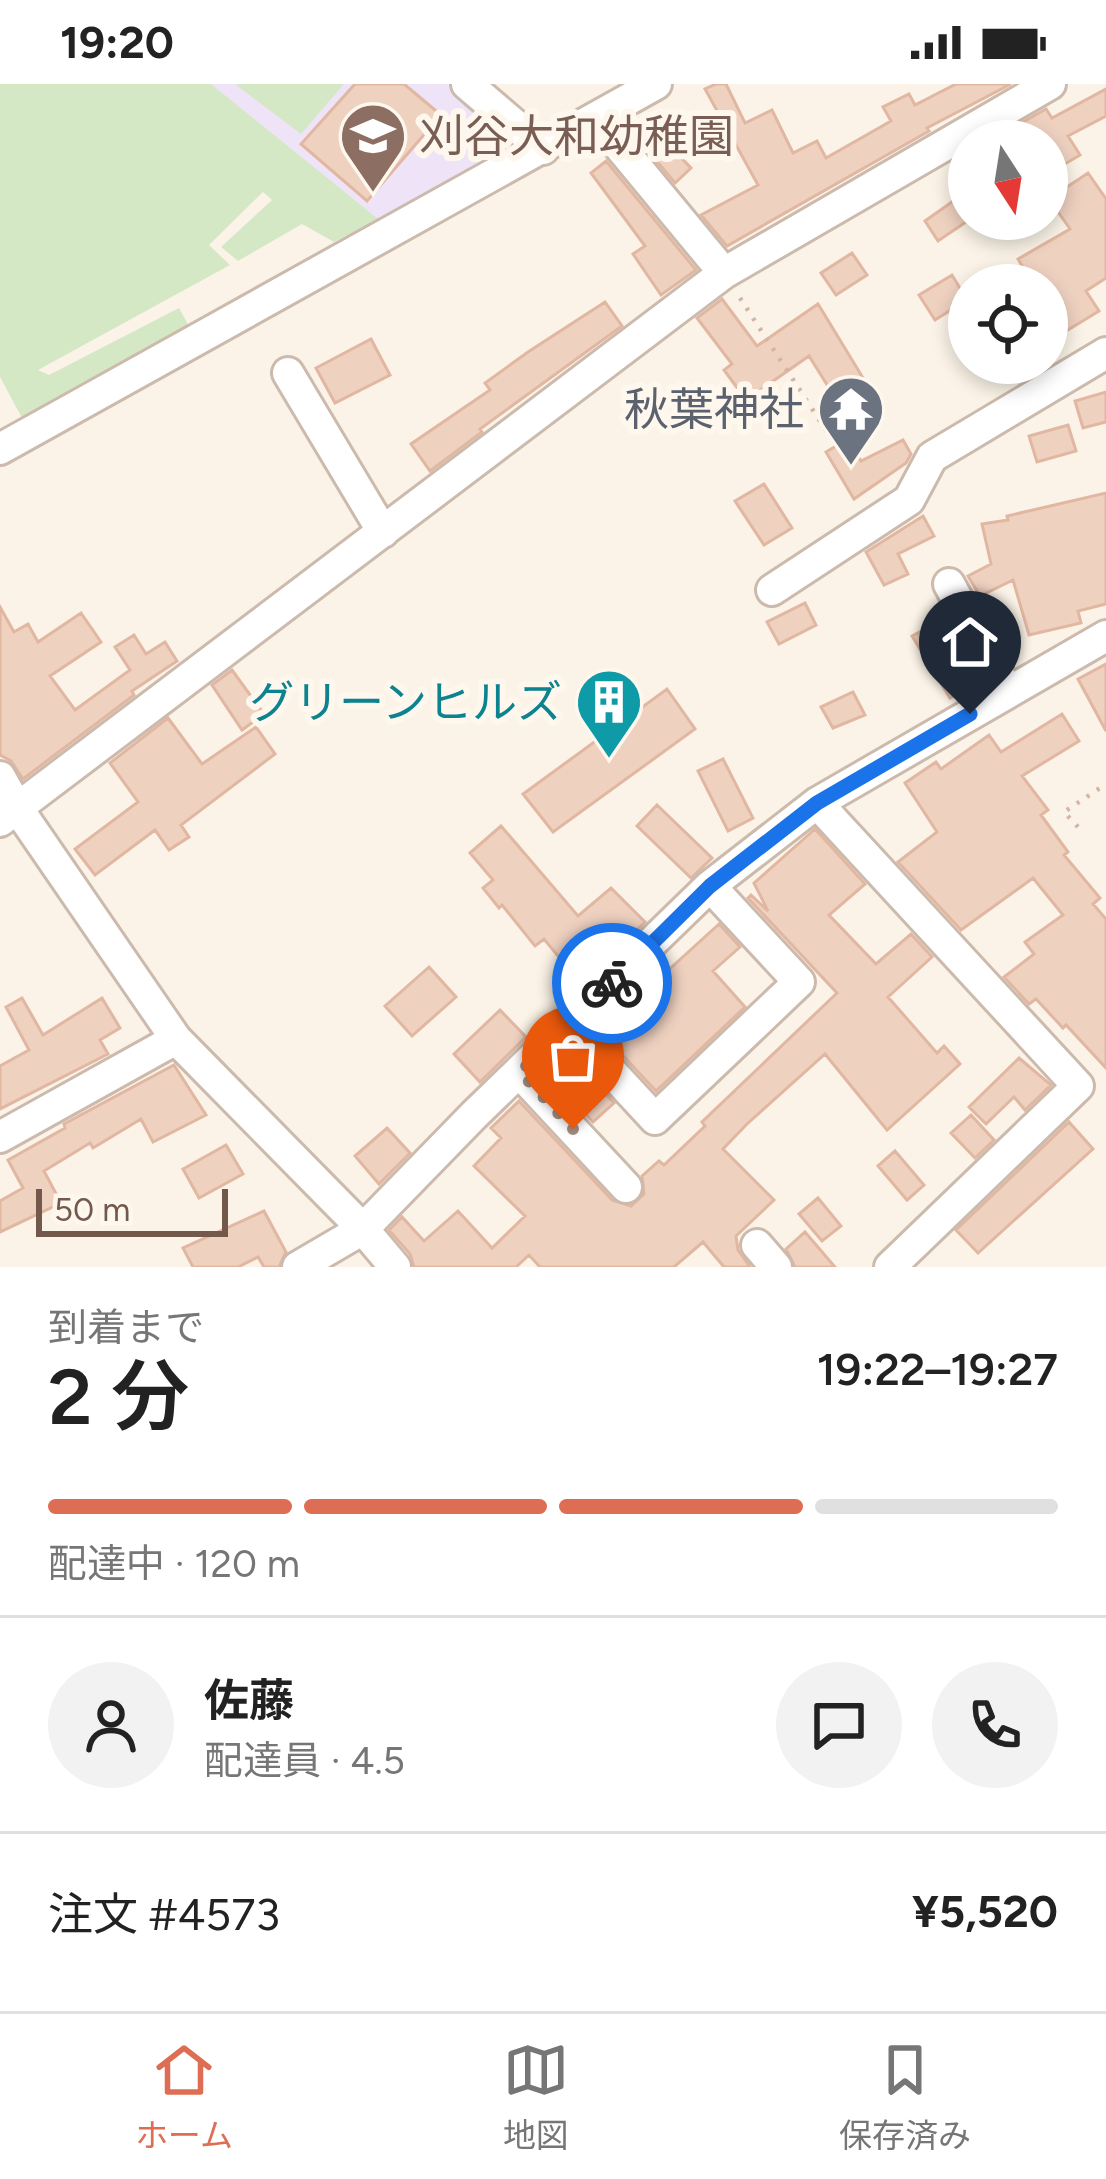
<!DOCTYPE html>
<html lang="ja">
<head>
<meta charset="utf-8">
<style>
	:root { --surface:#fff; --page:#f2f2f2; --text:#222; --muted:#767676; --line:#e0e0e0; --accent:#de6e53 }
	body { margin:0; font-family:Figtree,"Noto Sans JP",sans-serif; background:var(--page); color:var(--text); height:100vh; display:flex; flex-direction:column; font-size:45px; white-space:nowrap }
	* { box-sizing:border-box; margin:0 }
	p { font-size:39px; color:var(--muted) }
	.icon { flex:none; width:66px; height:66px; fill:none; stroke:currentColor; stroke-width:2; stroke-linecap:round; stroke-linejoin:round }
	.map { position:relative; height:1183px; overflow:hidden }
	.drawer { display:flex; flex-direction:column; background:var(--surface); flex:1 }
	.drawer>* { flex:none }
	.needle { width:78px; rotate:168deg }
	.buttons { position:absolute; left:948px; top:36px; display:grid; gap:24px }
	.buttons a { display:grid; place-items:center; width:120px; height:120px; border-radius:50%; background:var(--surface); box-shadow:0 6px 18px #0003; font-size:60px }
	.scale { position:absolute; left:36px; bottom:30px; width:192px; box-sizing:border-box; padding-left:12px; border:6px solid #73594c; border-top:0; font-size:33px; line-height:42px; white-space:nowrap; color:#73594c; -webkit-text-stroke:9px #fef7ed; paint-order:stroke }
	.pin { position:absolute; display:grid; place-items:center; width:102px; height:102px; color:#fff; margin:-123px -51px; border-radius:50% 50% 50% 0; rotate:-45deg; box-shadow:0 0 12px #0007 }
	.pin .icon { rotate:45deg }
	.courier { position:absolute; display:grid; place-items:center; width:120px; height:120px; margin:-60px; border:9px solid #1a73e8; border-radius:50%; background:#fff; color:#222; box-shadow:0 3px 15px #0007 }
	.summary em { font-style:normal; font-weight:600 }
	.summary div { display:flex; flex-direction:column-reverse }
	.summary { display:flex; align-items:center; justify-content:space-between; height:204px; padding:0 48px }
	h1 { font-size:78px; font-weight:600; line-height:90px }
	.bar { display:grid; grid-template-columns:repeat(4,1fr); gap:18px 12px; align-content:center; height:144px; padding:0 48px }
	.bar i { height:15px; border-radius:9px; background:var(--line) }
	.bar .on { background:var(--accent) }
	.bar p { grid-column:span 4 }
	.line { display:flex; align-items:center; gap:30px; padding:0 48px; border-top:3px solid var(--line) }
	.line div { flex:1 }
	.round { display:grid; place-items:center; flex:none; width:126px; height:126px; border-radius:63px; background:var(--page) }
	.status { display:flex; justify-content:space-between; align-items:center; height:84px; padding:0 60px; background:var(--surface); direction:ltr }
	.status svg { height:33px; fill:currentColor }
	.menu { display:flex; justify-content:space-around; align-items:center; height:168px; border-top:3px solid var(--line); background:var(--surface); font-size:33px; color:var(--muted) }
	.menu a { display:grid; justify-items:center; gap:6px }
	.menu .on { color:var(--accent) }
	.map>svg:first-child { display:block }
</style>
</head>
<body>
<div class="status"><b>19:20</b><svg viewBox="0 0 49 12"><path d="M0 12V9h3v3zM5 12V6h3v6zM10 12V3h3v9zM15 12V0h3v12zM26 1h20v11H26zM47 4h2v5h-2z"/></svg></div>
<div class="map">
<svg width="1106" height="1183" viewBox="0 0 1106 1183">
	<rect width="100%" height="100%" fill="#fbf3e7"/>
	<path fill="#efe3f7" d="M192,0H449L524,64L355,158Z"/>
	<path fill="#d5e8c6" d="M0,0H211L378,135L334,158L302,140L238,177L221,163L272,116L263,108L209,161L230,181L38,286L49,291L179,224L191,246L22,334L0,293Z
		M235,0H344L301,50Z"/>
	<path fill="#efd1c0" stroke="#e1b7a1" stroke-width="3" d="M355,0H404L441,31L367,117L301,60Z
		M716,0H726L745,39L772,26L793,69L817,57L826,74L891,37L883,23L909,10L915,21L956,0H1011L927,44L929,47L727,162L701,131L758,101L705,5Z
		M1106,5V32L1068,52L1080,71L1063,81L1048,57H1034L1023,38L1046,25L1052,34Z
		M646,37L691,84L675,99L633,49Z
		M606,77L696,186L661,211L633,170L645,162L591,89Z
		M1088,89L1106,115V194L1086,207L1099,227L1063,249L1047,224V201H1033L1018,175L1070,145L1049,115Z
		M969,106V136L938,157L925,137Z
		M852,169L867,191L836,211L821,189Z
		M952,191L967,216L935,236L919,211Z
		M722,215L757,262L818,220L863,294L834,312L809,272L746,316L724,286L732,280L697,234Z
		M605,218L622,242L480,345L482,348L430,387L411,360L490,306L485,299L528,268Z
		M371,255L390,291L335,319L316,284Z
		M1106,308V338L1083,344L1075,317Z
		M1068,341L1076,367L1037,378L1029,352Z
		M848,355L861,377L903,356L911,370L906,379L854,415L826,368Z
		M764,400L792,444L764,461L735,417Z
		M1106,409V520L1078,527L1081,539L1029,551L1013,496L980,512L968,492L991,480L982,440L1008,436L1007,432Z
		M923,432L934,452L898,470L908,490L884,501L866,468Z
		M805,519L816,541L779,560L767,538Z
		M0,523L14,548L28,540L38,558L81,529L101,558L50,592L75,626L130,586L115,563L134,551L146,570L165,558L177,577L132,607L134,611L23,695L11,677L0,671Z
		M944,535L956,555L950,558L974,601L950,614L912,552Z
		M1106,580V647L1078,595Z
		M232,586L264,630L242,646L212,601Z
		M667,605L695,645L553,748L523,710Z
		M853,608L865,631L833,644L821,623Z
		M1062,630L1079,657L1022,692L1048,726L1041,731L1068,768L1064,771L1100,814L1093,820L1106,835V984L1066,941L1063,944L1036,915L1029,920L1004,893L1034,870L1025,858L1063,831L1033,794L961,846L898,778L937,748L905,699L936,678L941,685L989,651L1001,668Z
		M168,634L202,680L256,643L275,670L181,741L189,753L169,766L155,746L95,791L75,765L138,718L110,679Z
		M723,675L753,734L728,747L698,687Z
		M657,721L712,774L691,794L637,742Z
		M501,742L578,832L611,804L645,838L608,874L606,871L576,894L544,855L535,862L502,821L499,824L483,804L493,796L470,769Z
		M815,745L865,800L829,831L876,880L911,850L932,873L888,913L937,969L944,962L960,980L887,1046L825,970L747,1040L723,1065L774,1116L736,1152L738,1166L750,1183H724L703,1158L674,1183H540L529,1171L516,1183H414L410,1170L389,1146L402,1133L424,1157L458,1127L492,1164L525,1132L474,1082L501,1054L491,1044L519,1017L612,1116L631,1122L644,1110L642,1092L659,1077L664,1081L705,1042L702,1038L837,909L748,814L751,811L768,827L754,799Z
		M719,840L740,863L713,887L745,923L656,1007L599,946L626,921L635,931L669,897L663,891Z
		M429,883L456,913L412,952L385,922Z
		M22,914L43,951L102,914L120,944L100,956L108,970L0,1025V982L29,966L6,923Z
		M500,926L526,953L480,998L454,970Z
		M572,974L614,1019L593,1038L551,993Z
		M1019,974L1051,1001L1025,1026L1014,1013L986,1040L969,1023Z
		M174,981L206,1031L153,1058L141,1035L93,1064L90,1059L44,1087L61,1119L0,1148V1117L23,1104L8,1076L65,1044L64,1040Z
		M971,1031L994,1056L975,1074L951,1049Z
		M1069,1038L1093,1065L978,1169L956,1146Z
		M387,1044L410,1069L379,1100L355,1072Z
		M226,1061L243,1090L199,1114L183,1085Z
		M895,1067L924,1101L907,1116L878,1082Z
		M818,1114L841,1142L822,1157L799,1130Z
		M264,1127L286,1168L279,1183H264L258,1173L238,1183H193L183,1164Z
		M805,1148L835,1183H795L786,1165Z"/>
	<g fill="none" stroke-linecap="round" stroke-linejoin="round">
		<g stroke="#ccbaad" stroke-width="36">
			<path id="street" d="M467,0L543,65
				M596,34L724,189
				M288,289L383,448
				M0,365L656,0
				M949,500L1008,608
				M772,506L909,416L932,373L1106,269
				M0,693L18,725L176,955L363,1145L395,1183
				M817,719L1078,1002L890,1183
				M0,737L724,189L1050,0
				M568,941L655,1035L799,898L710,802
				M519,988L626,1103
				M0,1053L176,955
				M757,1161L776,1183
				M298,1183L363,1145L474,1031L710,802L817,719L1106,552"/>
		</g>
		<path stroke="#d4b4a3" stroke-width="4.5" stroke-dasharray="3 9" stroke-linecap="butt" d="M740,214L831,354
			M1078,743L1064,728L1106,700"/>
		<use href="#street" stroke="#fff" stroke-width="30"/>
	</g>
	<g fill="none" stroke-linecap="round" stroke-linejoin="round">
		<path stroke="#a38f82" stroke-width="12" stroke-dasharray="0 21.6" d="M573,1045L520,988L612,899"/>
		<path stroke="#1a73e8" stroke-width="15" d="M612,899L710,802L817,719L970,630"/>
	</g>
	<defs>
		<g id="school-pin" transform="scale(3.45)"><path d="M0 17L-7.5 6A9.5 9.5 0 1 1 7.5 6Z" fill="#8d6e63" stroke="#fef7ed"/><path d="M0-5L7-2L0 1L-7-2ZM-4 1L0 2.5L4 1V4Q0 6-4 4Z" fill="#fff"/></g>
		<g id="temple-pin" transform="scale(3.45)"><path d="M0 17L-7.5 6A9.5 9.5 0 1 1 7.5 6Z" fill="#6b7280" stroke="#fef7ed"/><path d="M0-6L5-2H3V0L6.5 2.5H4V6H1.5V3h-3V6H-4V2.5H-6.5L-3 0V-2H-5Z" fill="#fff"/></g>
		<g id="building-pin" transform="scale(3.45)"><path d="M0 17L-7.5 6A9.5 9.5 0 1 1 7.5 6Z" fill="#0f9aa8" stroke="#fef7ed"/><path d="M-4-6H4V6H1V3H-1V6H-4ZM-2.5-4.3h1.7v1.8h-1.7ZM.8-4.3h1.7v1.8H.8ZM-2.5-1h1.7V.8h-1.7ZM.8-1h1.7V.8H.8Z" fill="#fff"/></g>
	</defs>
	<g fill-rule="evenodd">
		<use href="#school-pin" x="373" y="52"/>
		<use href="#temple-pin" x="851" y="325"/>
		<use href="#building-pin" x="609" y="618"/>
	</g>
	<g text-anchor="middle" stroke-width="12" stroke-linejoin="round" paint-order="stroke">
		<g font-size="45" fill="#785e54" stroke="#fef7ed" text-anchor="start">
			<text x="419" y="68">刈谷大和幼稚園</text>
		</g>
		<g font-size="45" fill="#5b616d" stroke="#fef7ed" text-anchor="end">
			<text x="804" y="341">秋葉神社</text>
		</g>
		<g font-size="45" fill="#0d838f" stroke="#fef7ed" text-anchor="end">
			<text x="562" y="634">グリーンヒルズ</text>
		</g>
	</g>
</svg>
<div class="buttons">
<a><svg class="needle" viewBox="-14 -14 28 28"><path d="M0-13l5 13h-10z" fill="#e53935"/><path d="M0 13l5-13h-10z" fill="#767676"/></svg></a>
<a><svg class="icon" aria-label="locate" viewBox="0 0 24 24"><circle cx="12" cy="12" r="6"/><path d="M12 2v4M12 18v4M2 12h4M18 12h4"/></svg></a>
</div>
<div class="scale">50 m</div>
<div class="pin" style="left:573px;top:1045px;background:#ea580c"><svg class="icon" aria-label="bag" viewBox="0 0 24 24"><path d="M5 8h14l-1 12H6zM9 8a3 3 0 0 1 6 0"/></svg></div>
<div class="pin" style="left:970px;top:630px;background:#1f2937"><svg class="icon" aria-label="home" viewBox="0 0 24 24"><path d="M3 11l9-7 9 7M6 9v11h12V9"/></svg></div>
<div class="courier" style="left:612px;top:899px"><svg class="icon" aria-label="bike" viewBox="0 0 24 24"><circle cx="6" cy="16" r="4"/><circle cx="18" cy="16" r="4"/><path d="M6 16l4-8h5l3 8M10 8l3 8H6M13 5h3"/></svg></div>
</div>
<section class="drawer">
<div class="summary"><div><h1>2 分</h1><p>到着まで</p></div><em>19:22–19:27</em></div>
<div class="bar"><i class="on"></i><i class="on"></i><i class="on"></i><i></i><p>配達中 · 120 m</p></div>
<div class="line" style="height:216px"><a class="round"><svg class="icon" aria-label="person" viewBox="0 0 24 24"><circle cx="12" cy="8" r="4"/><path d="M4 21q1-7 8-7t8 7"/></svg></a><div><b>佐藤</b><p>配達員 · 4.5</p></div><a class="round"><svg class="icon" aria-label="chat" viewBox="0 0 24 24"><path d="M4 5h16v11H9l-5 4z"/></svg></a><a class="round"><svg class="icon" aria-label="phone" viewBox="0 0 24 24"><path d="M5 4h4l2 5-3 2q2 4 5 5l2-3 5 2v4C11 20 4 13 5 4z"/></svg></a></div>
<div class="line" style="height:156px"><div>注文 #4573</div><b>¥5,520</b></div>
</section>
<nav class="menu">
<a class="on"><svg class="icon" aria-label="home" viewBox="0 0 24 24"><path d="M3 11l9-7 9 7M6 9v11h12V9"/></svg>ホーム</a>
<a><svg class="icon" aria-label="map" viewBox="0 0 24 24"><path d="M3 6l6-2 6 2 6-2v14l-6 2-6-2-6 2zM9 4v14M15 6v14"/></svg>地図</a>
<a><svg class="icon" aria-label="saved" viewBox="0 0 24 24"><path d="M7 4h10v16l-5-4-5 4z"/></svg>保存済み</a>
</nav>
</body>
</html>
